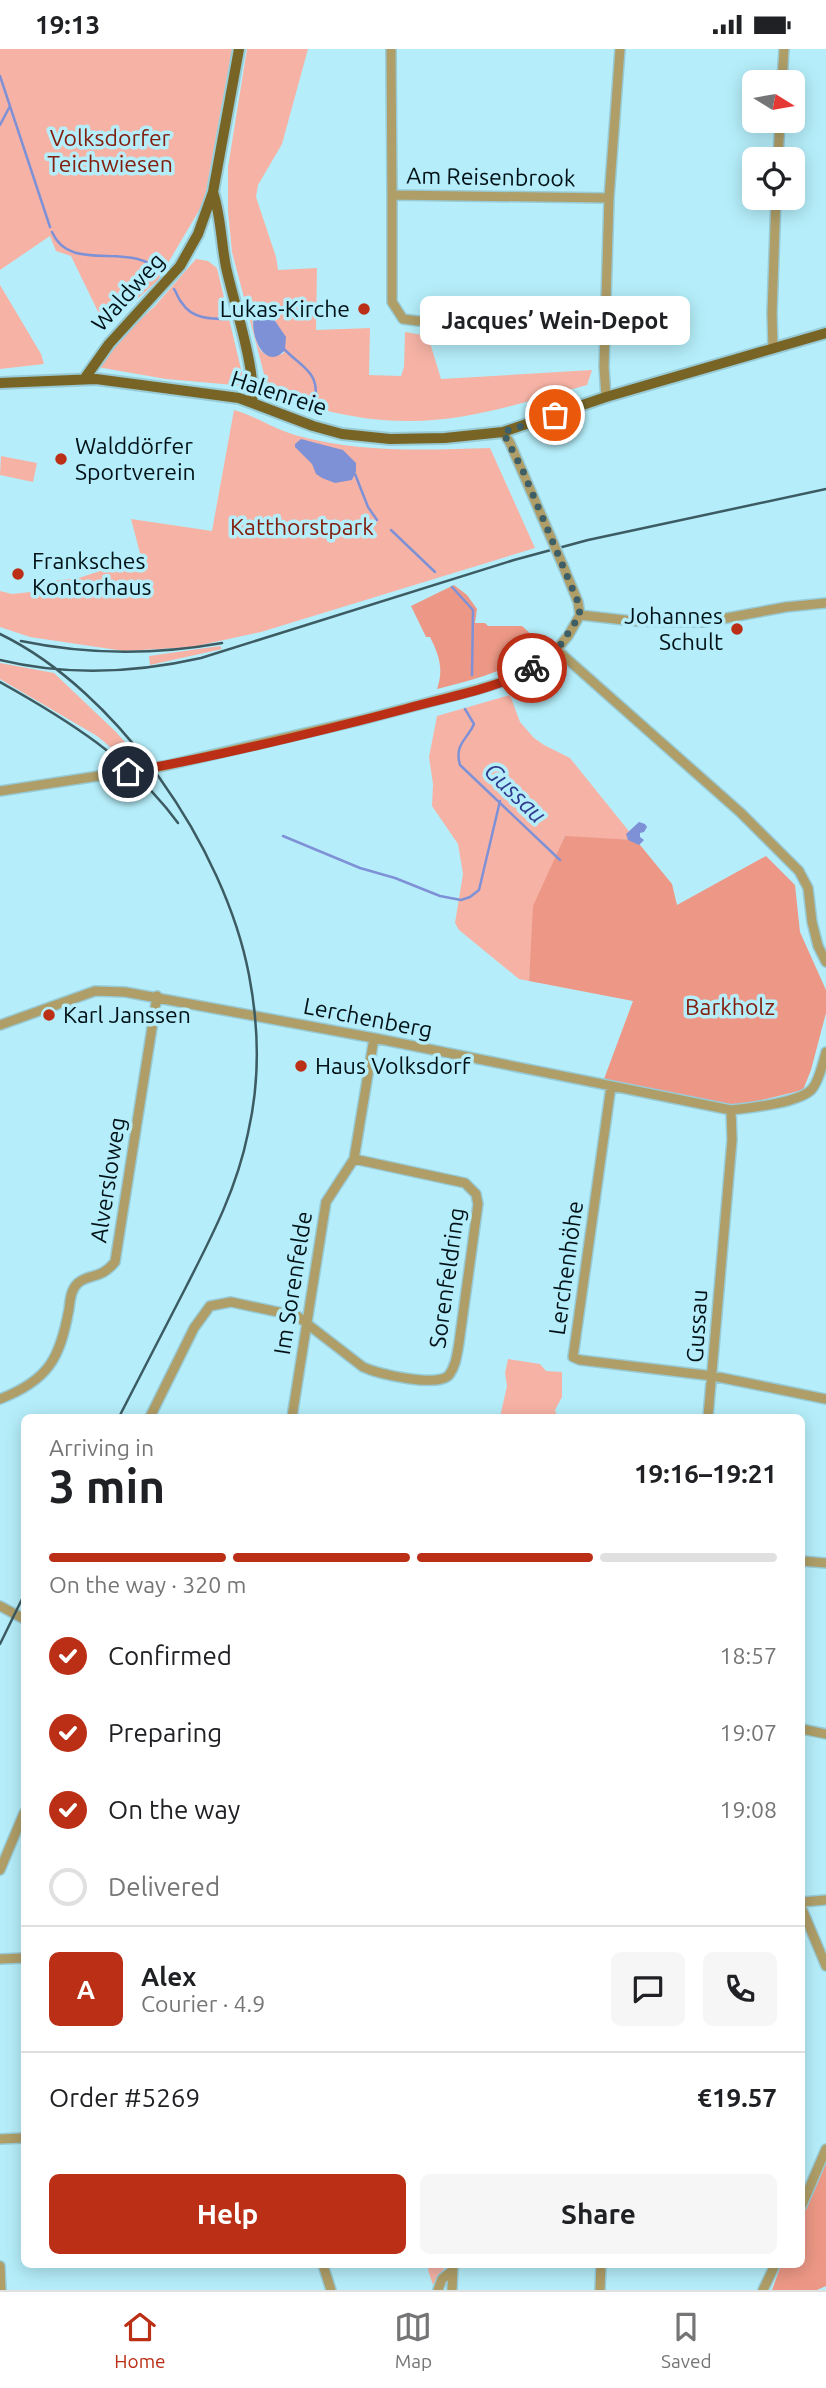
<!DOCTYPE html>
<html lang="en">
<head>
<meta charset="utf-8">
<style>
	:root { --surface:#fff; --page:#f6f6f6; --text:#202124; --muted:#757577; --line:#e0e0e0; --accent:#bb2f16 }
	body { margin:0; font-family:Ubuntu,sans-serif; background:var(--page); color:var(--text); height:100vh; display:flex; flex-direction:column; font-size:26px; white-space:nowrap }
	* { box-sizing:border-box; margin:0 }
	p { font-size:23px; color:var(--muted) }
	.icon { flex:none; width:38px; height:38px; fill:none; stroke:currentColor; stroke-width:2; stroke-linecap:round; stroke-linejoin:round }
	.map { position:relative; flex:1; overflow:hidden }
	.panel { position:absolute; left:21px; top:1365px; width:784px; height:854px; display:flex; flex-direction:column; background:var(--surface); border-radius:10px; box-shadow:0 4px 18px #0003 }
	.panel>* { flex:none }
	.needle { width:46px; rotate:101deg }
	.tools { position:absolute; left:742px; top:21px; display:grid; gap:14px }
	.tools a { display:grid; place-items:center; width:63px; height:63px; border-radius:10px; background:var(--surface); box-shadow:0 4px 18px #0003; font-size:35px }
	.pin { position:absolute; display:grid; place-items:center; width:60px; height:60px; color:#fff; margin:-30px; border:4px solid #fff; border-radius:50%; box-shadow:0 2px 7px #0007 }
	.courier { position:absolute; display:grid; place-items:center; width:70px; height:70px; margin:-35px; border:5px solid #bb2f16; border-radius:50%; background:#fff; color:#222; box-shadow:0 2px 9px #0007 }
	.bubble { position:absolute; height:49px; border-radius:10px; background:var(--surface); box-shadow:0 4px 18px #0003; font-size:23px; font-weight:700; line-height:49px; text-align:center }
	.summary em { font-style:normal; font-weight:700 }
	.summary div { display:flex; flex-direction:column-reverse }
	.summary { display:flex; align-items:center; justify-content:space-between; height:119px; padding:0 28px }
	h1 { font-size:46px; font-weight:700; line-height:52px }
	.bar { display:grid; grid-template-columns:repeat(4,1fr); gap:10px 7px; align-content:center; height:84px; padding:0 28px }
	.bar i { height:9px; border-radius:5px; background:var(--line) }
	.bar .active { background:var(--accent) }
	.bar p { grid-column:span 4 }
	.line { display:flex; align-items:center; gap:18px; padding:0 28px; border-top:2px solid var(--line) }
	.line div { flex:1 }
	.round { display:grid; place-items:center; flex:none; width:74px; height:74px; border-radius:10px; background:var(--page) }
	ol { padding:0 28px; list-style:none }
	li { display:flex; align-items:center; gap:21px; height:77px }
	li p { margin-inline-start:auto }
	li .icon { padding:7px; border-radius:50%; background:var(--accent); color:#fff; stroke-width:4 }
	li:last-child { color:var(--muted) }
	li i { width:38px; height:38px; border:4px solid var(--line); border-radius:50% }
	.cta { display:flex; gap:14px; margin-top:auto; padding:14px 28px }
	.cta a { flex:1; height:80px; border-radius:10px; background:var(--accent); color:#fff; font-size:28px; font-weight:700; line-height:80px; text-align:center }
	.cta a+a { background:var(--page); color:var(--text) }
	.status { display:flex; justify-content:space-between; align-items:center; height:49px; padding:0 35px; background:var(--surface); direction:ltr }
	.status svg { height:19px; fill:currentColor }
	.menu { display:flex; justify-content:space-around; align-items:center; height:98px; border-top:2px solid var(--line); background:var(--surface); font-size:19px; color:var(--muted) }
	.menu a { display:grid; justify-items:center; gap:4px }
	.menu .active { color:var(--accent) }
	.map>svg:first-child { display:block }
</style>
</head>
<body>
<div class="status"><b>19:13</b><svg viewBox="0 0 49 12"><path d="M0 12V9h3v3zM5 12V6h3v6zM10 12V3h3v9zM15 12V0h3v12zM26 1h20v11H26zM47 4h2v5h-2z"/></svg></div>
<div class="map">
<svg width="826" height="2241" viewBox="0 0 826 2241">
	<rect width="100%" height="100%" fill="#b5eefa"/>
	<path fill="#f6b3a5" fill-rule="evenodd" d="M0,0H232L204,153L158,231L106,279L71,207L56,202L50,187L0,221Z
		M247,0H308L282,95L258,136L256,148L276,208L278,221L317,219L316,281L370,279L369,326L401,327L404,318L405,283L428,287L441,330L592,321L587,336C528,352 468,373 407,372C359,372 313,360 269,344L232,203L228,162V118ZM263,262L275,270L284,304C258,317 254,288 252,269Z
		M196,210L208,212L217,219L245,337L166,330L97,318L118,290L154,258Z
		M0,236L41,305L44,315L0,320Z
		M234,361C255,367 274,380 295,386C359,404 424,401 490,399L535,499L261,583L192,598L124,602L30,588L0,578V542L12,545L40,542L41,533L79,529L141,508L131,470L212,482Z
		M1,407L37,414L33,433L0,426Z
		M220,597L222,600L150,616L149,607Z
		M0,614L54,624L116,683L138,708L126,711L97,687L0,630Z
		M510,646L520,673L534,689L544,696L570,709L636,791L564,788L530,918L529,932L519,930L459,881L455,874L463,825L458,795L432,757L433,735L429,708L437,667Z
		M508,1310L540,1315L546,1322L562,1323V1348L555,1361L557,1368H500L507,1337L505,1324Z
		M429,2216H446L433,2236L428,2221Z"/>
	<path fill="#ed9886" d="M454,536L467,546L477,560L475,574H485L488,577H522L544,597C511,621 477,630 437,640C444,620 439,606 430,588H426L411,557Z
		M565,787L636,791L672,835L677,856L766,807L795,836L800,883L826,941V964L811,1021L803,1041L737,1057L604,1030L633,952L529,932L533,857Z
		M826,2100V2237L817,2241H772L781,2216H802V2159Z"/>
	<path fill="#7f91d6" d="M256,261L271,266L286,288L285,301C264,325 246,280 256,261Z
		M301,390L343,401L356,414V422L352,431L335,434L322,429L316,425L312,415L295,398V395Z
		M639,773L645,775L647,778L644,783L640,784V788L644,791L639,796L628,791L626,785Z"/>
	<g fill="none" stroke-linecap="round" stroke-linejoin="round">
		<path stroke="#7f91d6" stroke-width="2.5" d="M0,27L50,178
			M0,76L10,57
			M52,183C71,227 133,189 162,225
			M174,240C177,244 178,250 182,254C192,270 211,270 228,270
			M285,301C304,320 320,323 315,354
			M355,425L368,458L377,471
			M391,481L435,523
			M452,538L473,561L472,626
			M465,660L474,675C467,691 454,695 460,716L560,811
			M283,787L360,819L395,829L440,847L461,851L470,848L479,841L500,752"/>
		<g stroke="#98cbd6" stroke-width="12">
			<path id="minor" d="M391,0L392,146L609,149
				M782,33L784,0
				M778,110L780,72
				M392,146V253L403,270L418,272L605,260
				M773,300L772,264L776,149
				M606,348L604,318L609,149L620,0
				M503,383L510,394L542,468
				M564,519L578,553L580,566
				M580,566L633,572L705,573L786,558L826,554
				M557,601L741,764L799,822L808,839L812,873L818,897L826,913
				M0,742L164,717L361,671L479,640L505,632L550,608L568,587L580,566
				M0,976L95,942L125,943L374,989L731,1061C749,1059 800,1054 812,1040C819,1032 823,1014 826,1003
				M611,1037L573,1308L580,1311L713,1327L826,1350
				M0,1350C49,1331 60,1309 69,1260C70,1251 71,1240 78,1234C90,1224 100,1231 115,1213L157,947
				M150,1368L194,1279L210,1257L231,1253L297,1267L363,1318C378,1325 438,1339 449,1326C456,1317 457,1305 459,1294L478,1155L476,1145L465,1134L354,1110
				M292,1368L326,1153L354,1110L374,989
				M708,1368L732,1091L731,1061
				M802,1512L826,1514
				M0,1557L24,1570
				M802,1680L826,1685
				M0,1821L24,1764
				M802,1853L826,1851
				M802,1860L826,1917
				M0,1910L24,1909
				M0,2090L24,2089
				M802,2156L826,2100
				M323,2216L331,2241
				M0,2217L1,2241
				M438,2241L442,2230L453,2221
				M452,2241L453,2217
				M600,2241L601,2216
				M763,2241L775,2216"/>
		</g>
		<g stroke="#98cbd6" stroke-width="14">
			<path id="major" d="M213,143C221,167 221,193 226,218C233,251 257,323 252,353
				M85,329L109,295L180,217L198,185L213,143L239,0
				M0,334L96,330L239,349L313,377L342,385L390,390L445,389L503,383L606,348L826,284"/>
		</g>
		<use href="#minor" stroke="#af9e68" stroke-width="9"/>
		<use href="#major" stroke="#786526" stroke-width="10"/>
		<path stroke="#3c5b62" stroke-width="2.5" d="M0,585C118,642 225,799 249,926C259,978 260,1032 248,1084C237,1139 212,1187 187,1236C164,1280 142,1324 119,1368
			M21,592C88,606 155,606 222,594
			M0,611C66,627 135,624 201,609L514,511L588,491L826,440
			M0,633C68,671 131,710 178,774
			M0,1595L24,1546"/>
		<g stroke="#98cbd6" stroke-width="12" stroke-linecap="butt">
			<path id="minor-bridge" d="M542,468L564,519"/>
		</g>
		<use href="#minor-bridge" stroke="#af9e68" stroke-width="9"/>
	</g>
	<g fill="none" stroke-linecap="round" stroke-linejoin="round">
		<path stroke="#3f5f66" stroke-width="7" stroke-dasharray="0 12.6" d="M532,619L557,601L580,566L578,553L523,422L503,383L555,366"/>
		<path stroke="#bb2f16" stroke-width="9" d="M128,723C221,707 314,684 405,660C447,648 494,641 532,619"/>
	</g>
	<g fill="#bb2f16" stroke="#b5eefa" stroke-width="2.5">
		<circle cx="364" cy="260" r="7"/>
		<circle cx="61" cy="410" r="7"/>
		<circle cx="18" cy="525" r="7"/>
		<circle cx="737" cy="580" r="7"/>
		<circle cx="49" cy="966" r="7"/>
		<circle cx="301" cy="1017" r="7"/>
	</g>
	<g text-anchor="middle" stroke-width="7" stroke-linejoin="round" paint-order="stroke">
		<g font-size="23" fill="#82200f" stroke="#b5eefa">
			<text x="110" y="97">Volksdorfer<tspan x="110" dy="26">Teichwiesen</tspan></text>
			<text x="302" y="486">Katthorstpark</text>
			<text x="730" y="966">Barkholz</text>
		</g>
		<g font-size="23" fill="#001217" stroke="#b5eefa">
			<text transform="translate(491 128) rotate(1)" y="8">Am Reisenbrook</text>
			<text transform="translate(128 243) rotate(-48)" y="8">Waldweg</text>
			<text transform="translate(279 344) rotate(18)" y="8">Halenreie</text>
			<text transform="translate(368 969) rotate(11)" y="8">Lerchenberg</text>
			<text transform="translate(108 1131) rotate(-81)" y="8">Alversloweg</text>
			<text transform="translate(566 1219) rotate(-82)" y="8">Lerchenhöhe</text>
			<text transform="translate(447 1229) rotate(-82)" y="8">Sorenfeldring</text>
			<text transform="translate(293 1234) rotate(-81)" y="8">Im Sorenfelde</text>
			<text transform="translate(697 1277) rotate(-86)" y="8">Gussau</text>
		</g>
		<g font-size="23" fill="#001217" stroke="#b5eefa" text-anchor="start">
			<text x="350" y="268" text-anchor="end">Lukas-Kirche</text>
			<text x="75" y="405">Walddörfer<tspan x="75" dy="26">Sportverein</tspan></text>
			<text x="32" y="520">Franksches<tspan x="32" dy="26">Kontorhaus</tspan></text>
			<text x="723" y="575" text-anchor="end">Johannes<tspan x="723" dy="26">Schult</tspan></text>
			<text x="63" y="974">Karl Janssen</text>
			<text x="315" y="1025">Haus Volksdorf</text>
		</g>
		<g font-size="24" font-style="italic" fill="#2e3a8c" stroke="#b5eefa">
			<text transform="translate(515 744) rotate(44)" y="8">Gussau</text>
		</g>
	</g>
</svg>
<div class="tools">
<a><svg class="needle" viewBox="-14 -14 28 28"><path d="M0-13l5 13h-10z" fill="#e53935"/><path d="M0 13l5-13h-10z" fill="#757577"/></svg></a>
<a><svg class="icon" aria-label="locate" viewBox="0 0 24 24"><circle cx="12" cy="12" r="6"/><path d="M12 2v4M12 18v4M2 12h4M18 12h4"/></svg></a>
</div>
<div class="pin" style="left:555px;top:366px;background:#ea580c"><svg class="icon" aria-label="bag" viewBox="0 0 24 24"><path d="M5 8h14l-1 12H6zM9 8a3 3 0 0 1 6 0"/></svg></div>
<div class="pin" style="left:128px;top:723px;background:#1f2937"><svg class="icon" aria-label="home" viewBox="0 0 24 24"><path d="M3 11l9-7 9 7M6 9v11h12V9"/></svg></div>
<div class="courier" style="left:532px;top:619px"><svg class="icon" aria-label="bike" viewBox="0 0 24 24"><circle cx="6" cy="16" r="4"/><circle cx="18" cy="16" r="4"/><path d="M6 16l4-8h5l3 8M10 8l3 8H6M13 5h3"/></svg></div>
<div class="bubble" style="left:420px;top:247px;width:270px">Jacques’ Wein-Depot</div>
<section class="panel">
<div class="summary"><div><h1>3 min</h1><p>Arriving in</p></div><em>19:16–19:21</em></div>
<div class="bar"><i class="active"></i><i class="active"></i><i class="active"></i><i></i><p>On the way · 320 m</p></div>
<ol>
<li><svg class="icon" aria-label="check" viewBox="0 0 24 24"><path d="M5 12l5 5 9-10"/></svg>Confirmed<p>18:57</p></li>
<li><svg class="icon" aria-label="check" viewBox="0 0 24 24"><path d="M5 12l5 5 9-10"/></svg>Preparing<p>19:07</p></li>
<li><svg class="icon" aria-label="check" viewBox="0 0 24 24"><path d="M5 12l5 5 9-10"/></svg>On the way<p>19:08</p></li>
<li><i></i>Delivered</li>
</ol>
<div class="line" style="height:126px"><b class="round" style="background:var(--accent);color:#fff">A</b><div><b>Alex</b><p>Courier · 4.9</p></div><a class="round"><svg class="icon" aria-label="chat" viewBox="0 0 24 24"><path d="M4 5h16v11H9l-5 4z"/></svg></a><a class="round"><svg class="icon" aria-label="phone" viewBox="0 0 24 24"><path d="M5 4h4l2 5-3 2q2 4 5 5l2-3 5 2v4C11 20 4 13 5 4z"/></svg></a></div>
<div class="line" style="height:91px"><div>Order #5269</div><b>€19.57</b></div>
<div class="cta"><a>Help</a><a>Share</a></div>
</section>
</div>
<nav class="menu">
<a class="active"><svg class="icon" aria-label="home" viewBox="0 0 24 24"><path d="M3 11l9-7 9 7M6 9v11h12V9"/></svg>Home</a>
<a><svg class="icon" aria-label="map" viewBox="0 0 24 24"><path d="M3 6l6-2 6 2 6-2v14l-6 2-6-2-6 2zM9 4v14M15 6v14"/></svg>Map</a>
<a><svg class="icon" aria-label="saved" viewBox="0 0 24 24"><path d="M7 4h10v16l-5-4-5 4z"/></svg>Saved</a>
</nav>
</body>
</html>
